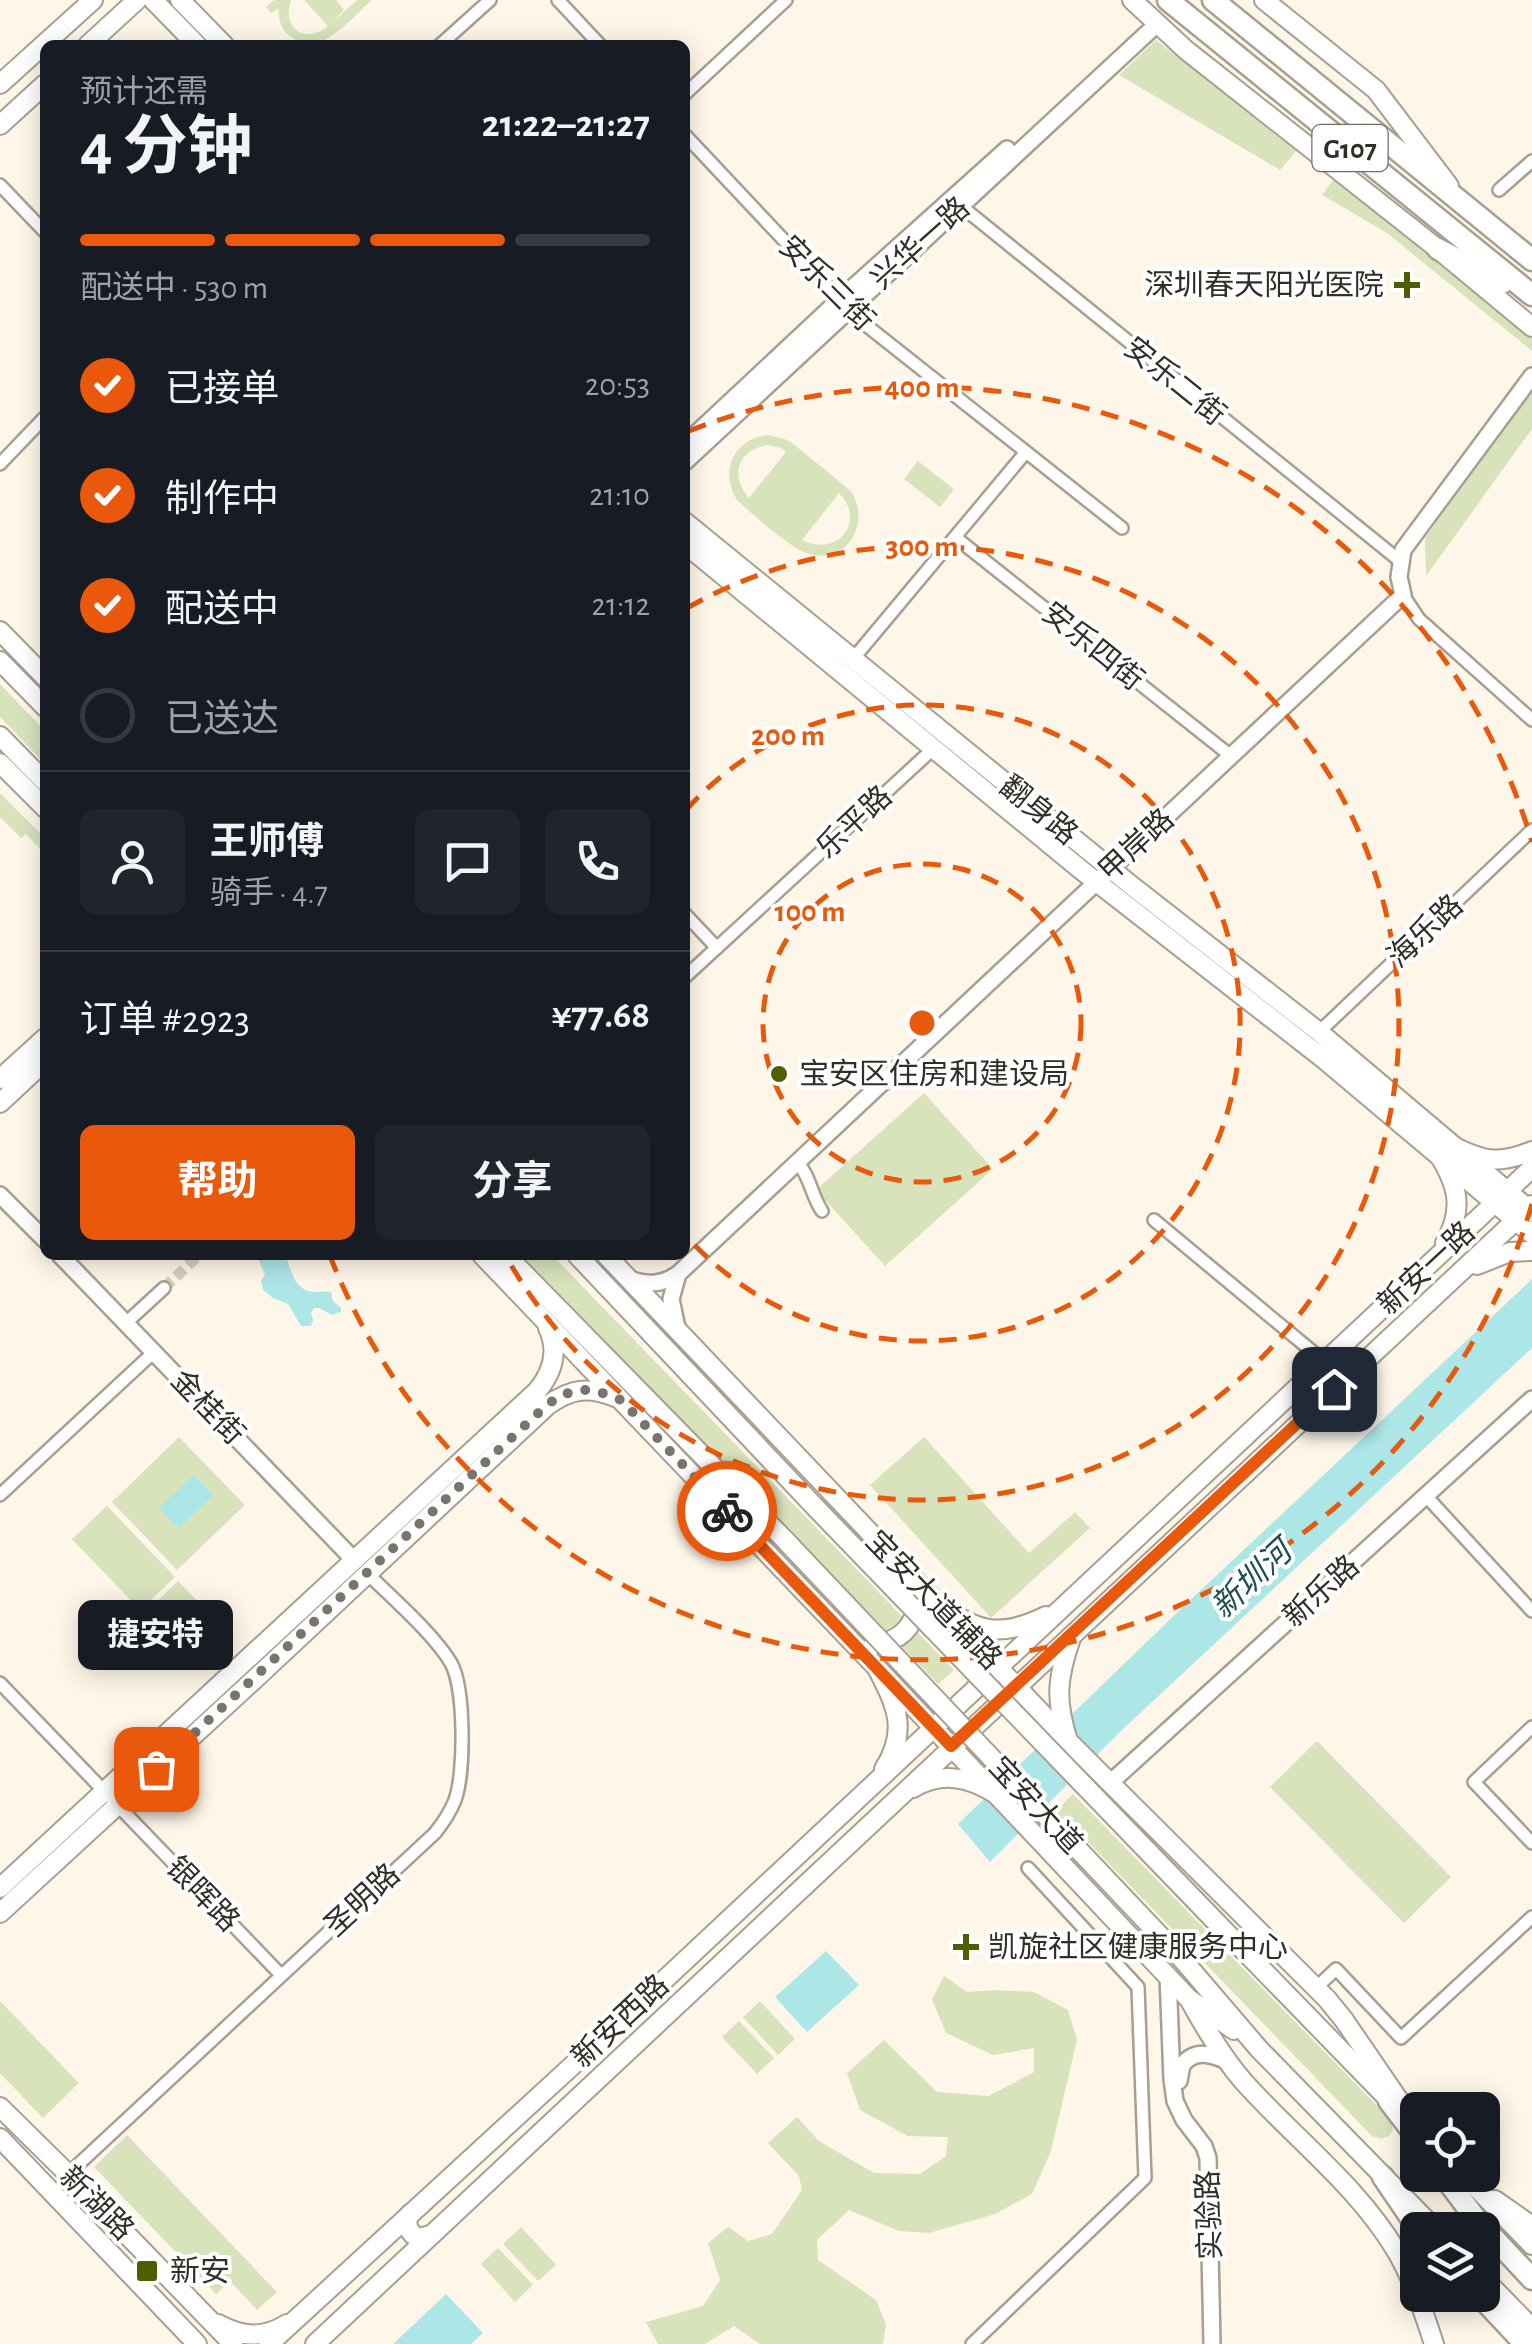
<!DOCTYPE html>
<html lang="zh">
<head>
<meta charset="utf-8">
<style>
	:root { --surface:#171b24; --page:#20242c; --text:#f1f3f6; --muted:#9ea1a6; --line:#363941; --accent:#ea580c }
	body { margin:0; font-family:"Alegreya Sans","Noto Sans SC",sans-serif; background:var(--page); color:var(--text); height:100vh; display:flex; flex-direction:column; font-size:38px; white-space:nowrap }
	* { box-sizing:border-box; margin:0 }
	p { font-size:32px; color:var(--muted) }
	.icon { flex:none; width:55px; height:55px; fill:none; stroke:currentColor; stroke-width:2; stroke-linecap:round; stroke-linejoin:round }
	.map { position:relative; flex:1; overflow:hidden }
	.drawer { position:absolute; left:40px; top:40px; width:650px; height:1220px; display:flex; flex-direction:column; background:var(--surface); border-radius:15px; box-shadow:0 5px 25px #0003 }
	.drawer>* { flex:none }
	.controls { position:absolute; left:1400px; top:2092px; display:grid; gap:20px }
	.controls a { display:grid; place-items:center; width:100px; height:100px; border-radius:15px; background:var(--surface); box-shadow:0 5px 25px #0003; font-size:50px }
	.pin { position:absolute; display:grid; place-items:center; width:85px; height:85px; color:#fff; margin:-42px; border-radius:20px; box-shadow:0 5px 15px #0006 }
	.courier { position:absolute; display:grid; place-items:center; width:100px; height:100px; margin:-50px; border:8px solid #ea580c; border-radius:50%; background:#fff; color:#222; box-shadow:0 2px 12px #0007 }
	.bubble { position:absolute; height:70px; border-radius:15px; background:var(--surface); box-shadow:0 5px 25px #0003; font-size:32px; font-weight:700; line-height:70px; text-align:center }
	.summary em { font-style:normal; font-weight:700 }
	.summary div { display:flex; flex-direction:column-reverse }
	.summary { display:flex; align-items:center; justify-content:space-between; height:170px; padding:0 40px }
	h1 { font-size:65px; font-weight:700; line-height:75px }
	.bar { display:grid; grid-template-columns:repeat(4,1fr); gap:15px 10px; align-content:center; height:120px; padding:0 40px }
	.bar i { height:12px; border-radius:8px; background:var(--line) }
	.bar .active { background:var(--accent) }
	.bar p { grid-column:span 4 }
	.line { display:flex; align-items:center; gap:25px; padding:0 40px; border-top:2px solid var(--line) }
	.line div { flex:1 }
	.round { display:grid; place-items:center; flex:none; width:105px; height:105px; border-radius:15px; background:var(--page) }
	ol { padding:0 40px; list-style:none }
	li { display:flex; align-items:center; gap:30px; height:110px }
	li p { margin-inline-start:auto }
	li .icon { padding:10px; border-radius:50%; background:var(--accent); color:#fff; stroke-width:4 }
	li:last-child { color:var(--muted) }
	li i { width:55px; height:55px; border:5px solid var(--line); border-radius:50% }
	.button { display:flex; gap:20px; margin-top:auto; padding:20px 40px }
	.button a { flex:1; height:115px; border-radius:15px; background:var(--accent); color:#fff; font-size:40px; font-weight:700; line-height:115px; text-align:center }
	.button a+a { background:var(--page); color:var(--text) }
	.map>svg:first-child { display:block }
</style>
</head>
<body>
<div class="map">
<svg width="1532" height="2344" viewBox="0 0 1532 2344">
	<rect width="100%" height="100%" fill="#fef7e9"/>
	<path fill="#d8e2bb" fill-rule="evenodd" d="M274,0H291C281,28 306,45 328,26L304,0H336L344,10L332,23L357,0H372C351,18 320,60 291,37C281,30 279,20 278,9L271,13L266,7Z
		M1156,40L1296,151L1280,170L1119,75Z
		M1334,179L1435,256L1532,335V351L1387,233L1322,195Z
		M1532,392V429L1426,576L1425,538Z
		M768,435L785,439L792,443L851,491C872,524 846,567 806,553C788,546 752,514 737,500C719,471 734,439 768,435ZM768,445L781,448L786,452L749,498C729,475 738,450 768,445ZM839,493C867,521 837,558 802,540Z
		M918,461L954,489L940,507L904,479Z
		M0,684L45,731V764L0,717Z
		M0,793L45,838V854L26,834L21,838L0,817Z
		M924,1093L993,1169L885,1266L816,1190Z
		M522,1255H552L954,1670L938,1684Z
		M179,1437L245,1505L177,1570L112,1502Z
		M924,1437L1029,1553L1075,1512L1090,1528L991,1618L870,1485Z
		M107,1506L175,1577L140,1610L72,1539Z
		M178,1581L213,1617L210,1621L218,1629L187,1658L144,1614Z
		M1317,1741L1451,1877L1404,1923L1270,1787Z
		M1073,1794L1390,2119L1393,2130L1389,2136L1381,2139L1372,2136L1057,1810Z
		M944,1976L967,1992L994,1990L1034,1992L1068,2010L1077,2040L1051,2151L1032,2194L995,2214L929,2233L899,2231L849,2210L817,2240L818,2260L876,2300L886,2324L883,2344H760L734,2326L705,2344H658L646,2322L703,2306L720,2280L708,2243L728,2227L748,2241L772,2234L802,2190L799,2176L768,2143L797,2117L819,2141L874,2173L920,2174L946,2156L948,2137L908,2136L860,2110L847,2073L884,2040L937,2092L989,2096L1034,2072V2048L993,2055L946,2033L932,1999Z
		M0,2001L79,2083L43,2118L0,2073Z
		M760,2001L795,2039L778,2055L743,2017Z
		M739,2021L774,2058L757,2074L722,2037Z
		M127,2135L277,2292L257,2310L230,2281L216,2294L94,2167Z
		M521,2227L556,2265L538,2281L503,2244Z
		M498,2248L533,2285L515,2302L481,2264Z"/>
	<path fill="#ace6e7" d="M260,1255H285C292,1270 293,1291 315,1292C320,1292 326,1291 331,1292L333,1301L341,1308V1312L332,1315L319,1308H314L311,1313L313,1320L311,1326H301L288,1304L273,1298L263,1290L261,1281L265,1274L259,1261Z
		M1532,1279V1348L1123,1729L990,1862L958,1824L1183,1607Z
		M194,1475L213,1495L179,1528L159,1508Z
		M826,1951L859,1985L807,2032L775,1997Z
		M446,2294L483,2333L471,2344H393Z"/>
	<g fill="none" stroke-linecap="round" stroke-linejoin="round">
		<path stroke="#d5cfc2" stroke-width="11" stroke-dasharray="11 5.5" stroke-linecap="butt" d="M164,1288L199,1255"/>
		<g stroke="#a89f8f" stroke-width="16">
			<path id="minor" d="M558,0L600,45
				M440,45L490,0
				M685,94L786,0
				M685,135L857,318L1122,528
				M0,185L45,232
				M1499,190L1532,161
				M956,202L1400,561
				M0,464L45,417
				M955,537L1231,756
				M1403,595L1419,619L1532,720
				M853,659L1026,452
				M685,914L717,948
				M685,977L934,748
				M1319,1032L1532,830
				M797,1162C810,1175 811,1195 822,1211
				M1154,1220L1325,1362
				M127,1322L164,1288
				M0,1495L155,1351
				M1426,1496L1532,1611
				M0,1683L281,1975
				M1532,1727L1474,1782L1532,1843
				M1316,1988L1336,1969L1401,2038L1532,1917
				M68,2174L435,1833C443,1823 450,1813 455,1800C465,1773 465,1688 451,1663C434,1634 392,1598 367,1573
				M972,2344L1145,2178L1138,1987L1028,1868"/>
		</g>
		<g stroke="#a89f8f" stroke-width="20">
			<path id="tertiary" d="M685,444L840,299L1007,149
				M685,462L1157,24
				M0,1195L45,1240
				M60,1255L354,1560
				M627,1278C646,1286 662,1285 678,1274L1403,595L1399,577L1403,550L1532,376
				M677,1328L671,1299L678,1274
				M1110,1783L1532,1399
				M1168,1976L1172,2079L1175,2101L1184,2120L1204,2146L1208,2158L1212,2344
				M1179,2081L1182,2065C1195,2049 1209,2054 1226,2060"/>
		</g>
		<g stroke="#a89f8f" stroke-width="22">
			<path id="secondary" d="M153,0L197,45
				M180,0L224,45
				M685,522L1132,886L1319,1032L1532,1212
				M685,544L1080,869L1325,1060L1532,1234
				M0,631L45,677
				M0,763L45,808
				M0,1079L45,1038
				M0,1103L45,1061
				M482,1255L877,1668L1189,1999C1205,2028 1222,2057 1244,2082C1294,2138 1358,2186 1397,2252C1413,2280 1424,2313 1434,2344
				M606,1255L1068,1741L1327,1999L1344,2020L1405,2109
				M873,1645C899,1642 914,1628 918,1602
				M0,1888L537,1391C553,1372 559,1351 548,1328
				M0,1913L257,1677L548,1405C571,1389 588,1386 615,1397
				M0,2107L68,2174L233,2344
				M0,2138L197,2344
				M1495,2200L1532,2226
				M410,2214C404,2224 409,2234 419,2238L431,2235
				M218,2324C242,2337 263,2339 287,2324"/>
		</g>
		<g stroke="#a89f8f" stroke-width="22">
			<path id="primary" d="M1132,0L1186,50L1438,249L1532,327
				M1264,0L1376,90L1449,186
				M88,45L137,0
				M0,84L93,0
				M0,125L45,84
				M0,661L45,707
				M0,736L45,782
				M1455,1147C1485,1162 1500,1164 1532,1151
				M1439,1155C1458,1186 1464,1209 1445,1243
				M506,1255L785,1540
				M577,1255L816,1508
				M1477,1265L1510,1252L1532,1251
				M935,1602C976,1632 999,1639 1046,1616
				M877,1668C896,1705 909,1730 884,1769
				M1068,1741C1055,1700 1057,1678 1071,1638
				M913,1788C942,1771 969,1777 996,1794
				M1218,1924L1399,2110
				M1182,1959L1259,2049L1436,2230
				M1189,1999L1234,2030
				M1464,2175L1532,2245
				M1482,2277L1532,2328
				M269,2344L598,2042L1532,1168
				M315,2344L1532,1205"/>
		</g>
		<g stroke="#a89f8f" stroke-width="25">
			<path id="trunk" d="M1168,0L1532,295
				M1213,0L1532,260
				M1438,249L1502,283
				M1389,2101L1418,2139
				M1443,2175L1476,2219L1532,2279
				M1383,2177L1419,2230
				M1479,2295L1525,2344"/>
		</g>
		<use href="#minor" stroke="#fff" stroke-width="11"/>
		<use href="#tertiary" stroke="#fff" stroke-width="15"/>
		<use href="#secondary" stroke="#fff" stroke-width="18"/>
		<use href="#primary" stroke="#fff" stroke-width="18"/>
		<use href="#trunk" stroke="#fff" stroke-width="20"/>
		<g stroke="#a89f8f" stroke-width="22" stroke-linecap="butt">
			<path id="primary-bridge" d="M816,1508L1218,1924
				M785,1540L1182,1959"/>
		</g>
		<use href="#primary-bridge" stroke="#fff" stroke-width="18"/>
	</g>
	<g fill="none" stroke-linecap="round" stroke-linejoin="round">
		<path stroke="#79746c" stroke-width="10" stroke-dasharray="0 18" d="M156,1769L548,1404C577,1385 590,1387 621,1400L727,1511"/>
		<path stroke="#ea580c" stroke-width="12" d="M727,1511L951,1746L1334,1389"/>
	</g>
	<g fill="none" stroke="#e8590c" stroke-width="5" stroke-dasharray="18 12">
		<circle cx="922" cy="1023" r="159"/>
		<path d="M686 810A318 318 0 1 1 686 1236"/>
		<path d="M687 608A477 477 0 1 1 507 1258"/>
		<path d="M1532 1204A636 636 0 0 1 330 1256M689 431A636 636 0 0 1 1532 842"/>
	</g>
	<g fill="#4f5e00" stroke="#fff" stroke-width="4">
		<path d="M1402 270h10v10h10v10h-10v10h-10v-10h-10v-10h10z"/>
		<circle cx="779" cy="1074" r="10"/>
		<path d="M961 1932h10v10h10v10h-10v10h-10v-10h-10v-10h10z"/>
		<rect x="135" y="2259" width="24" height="24" rx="5"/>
	</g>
	<g text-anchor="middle" stroke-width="8" stroke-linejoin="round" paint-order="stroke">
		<rect fill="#fff" stroke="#706d68" stroke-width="2.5" x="1312.5" y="125" width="75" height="46" rx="8"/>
		<g font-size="28" font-weight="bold" fill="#322e28">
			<text x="1350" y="158">G107</text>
		</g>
		<g font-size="30" fill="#322e28" stroke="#fff">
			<text transform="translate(920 243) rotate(-42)" y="10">兴华一路</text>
			<text transform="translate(827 283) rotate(45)" y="10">安乐三街</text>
			<text transform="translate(1175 381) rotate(39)" y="10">安乐二街</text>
			<text transform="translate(1093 646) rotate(39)" y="10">安乐四街</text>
			<text transform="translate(1039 810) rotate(39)" y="10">翻身路</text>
			<text transform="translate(854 822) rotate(-43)" y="10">乐平路</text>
			<text transform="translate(1136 845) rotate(-43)" y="10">甲岸路</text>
			<text transform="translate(1425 931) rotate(-43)" y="10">海乐路</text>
			<text transform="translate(1426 1268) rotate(-43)" y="10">新安一路</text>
			<text transform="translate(208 1407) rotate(46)" y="10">金桂街</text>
			<text transform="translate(1321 1591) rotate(-42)" y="10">新乐路</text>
			<text transform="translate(934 1600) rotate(46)" y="10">宝安大道辅路</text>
			<text transform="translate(1036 1805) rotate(47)" y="10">宝安大道</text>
			<text transform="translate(203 1894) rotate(46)" y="10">银晖路</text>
			<text transform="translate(362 1900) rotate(-43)" y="10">圣明路</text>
			<text transform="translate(620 2021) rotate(-43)" y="10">新安西路</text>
			<text transform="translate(97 2203) rotate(45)" y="10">新湖路</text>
			<text transform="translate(1209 2215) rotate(-92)" y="10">实验路</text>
		</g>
		<g font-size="30" fill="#322e28" stroke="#fff" text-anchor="start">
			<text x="1384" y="295" text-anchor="end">深圳春天阳光医院</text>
			<text x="799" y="1084">宝安区住房和建设局</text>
			<text x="988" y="1957">凯旋社区健康服务中心</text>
			<text x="170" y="2281">新安</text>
		</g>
		<g font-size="32" font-style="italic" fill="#1e5052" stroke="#fff">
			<text transform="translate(1251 1579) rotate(-43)" y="11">新圳河</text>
		</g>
	</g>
	<circle cx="922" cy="1023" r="15" fill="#e8590c" stroke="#fff" stroke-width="5"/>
	<g font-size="30" text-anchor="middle" font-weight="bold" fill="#e8590c" stroke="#fff" stroke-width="8" stroke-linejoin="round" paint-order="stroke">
		<text x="922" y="397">400 m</text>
		<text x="922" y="556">300 m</text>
		<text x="788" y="745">200 m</text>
		<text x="810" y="921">100 m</text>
	</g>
</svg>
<div class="controls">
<a><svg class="icon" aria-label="locate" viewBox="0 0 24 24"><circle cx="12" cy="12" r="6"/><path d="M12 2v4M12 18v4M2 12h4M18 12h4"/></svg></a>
<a><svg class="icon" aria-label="layers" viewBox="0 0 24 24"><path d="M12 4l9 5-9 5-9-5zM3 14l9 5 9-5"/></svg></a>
</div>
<div class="pin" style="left:156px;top:1769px;background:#ea580c"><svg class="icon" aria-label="bag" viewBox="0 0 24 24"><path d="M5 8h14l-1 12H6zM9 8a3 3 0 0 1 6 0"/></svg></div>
<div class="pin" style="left:1334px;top:1389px;background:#1f2937"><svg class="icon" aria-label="home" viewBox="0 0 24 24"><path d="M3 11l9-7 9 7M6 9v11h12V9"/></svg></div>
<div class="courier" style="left:727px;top:1511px"><svg class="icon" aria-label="bike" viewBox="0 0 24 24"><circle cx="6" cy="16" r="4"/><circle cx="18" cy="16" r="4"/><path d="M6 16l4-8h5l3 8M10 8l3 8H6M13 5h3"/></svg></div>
<div class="bubble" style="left:78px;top:1600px;width:155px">捷安特</div>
<section class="drawer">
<div class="summary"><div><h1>4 分钟</h1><p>预计还需</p></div><em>21:22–21:27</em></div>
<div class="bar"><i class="active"></i><i class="active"></i><i class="active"></i><i></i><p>配送中 · 530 m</p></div>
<ol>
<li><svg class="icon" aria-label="check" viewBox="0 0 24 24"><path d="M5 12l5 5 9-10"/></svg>已接单<p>20:53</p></li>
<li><svg class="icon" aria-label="check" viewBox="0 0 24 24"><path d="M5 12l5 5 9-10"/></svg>制作中<p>21:10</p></li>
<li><svg class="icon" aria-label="check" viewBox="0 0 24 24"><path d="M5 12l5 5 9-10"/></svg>配送中<p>21:12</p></li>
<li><i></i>已送达</li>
</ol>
<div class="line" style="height:180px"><a class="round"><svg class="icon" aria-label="person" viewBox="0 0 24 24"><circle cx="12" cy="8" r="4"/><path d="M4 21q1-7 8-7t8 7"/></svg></a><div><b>王师傅</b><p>骑手 · 4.7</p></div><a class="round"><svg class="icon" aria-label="chat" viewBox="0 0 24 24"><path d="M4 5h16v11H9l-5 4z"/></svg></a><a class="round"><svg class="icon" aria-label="phone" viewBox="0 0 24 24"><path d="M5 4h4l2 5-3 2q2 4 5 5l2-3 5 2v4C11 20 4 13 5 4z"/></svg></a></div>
<div class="line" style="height:130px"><div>订单 #2923</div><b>¥77.68</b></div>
<div class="button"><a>帮助</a><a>分享</a></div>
</section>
</div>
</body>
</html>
